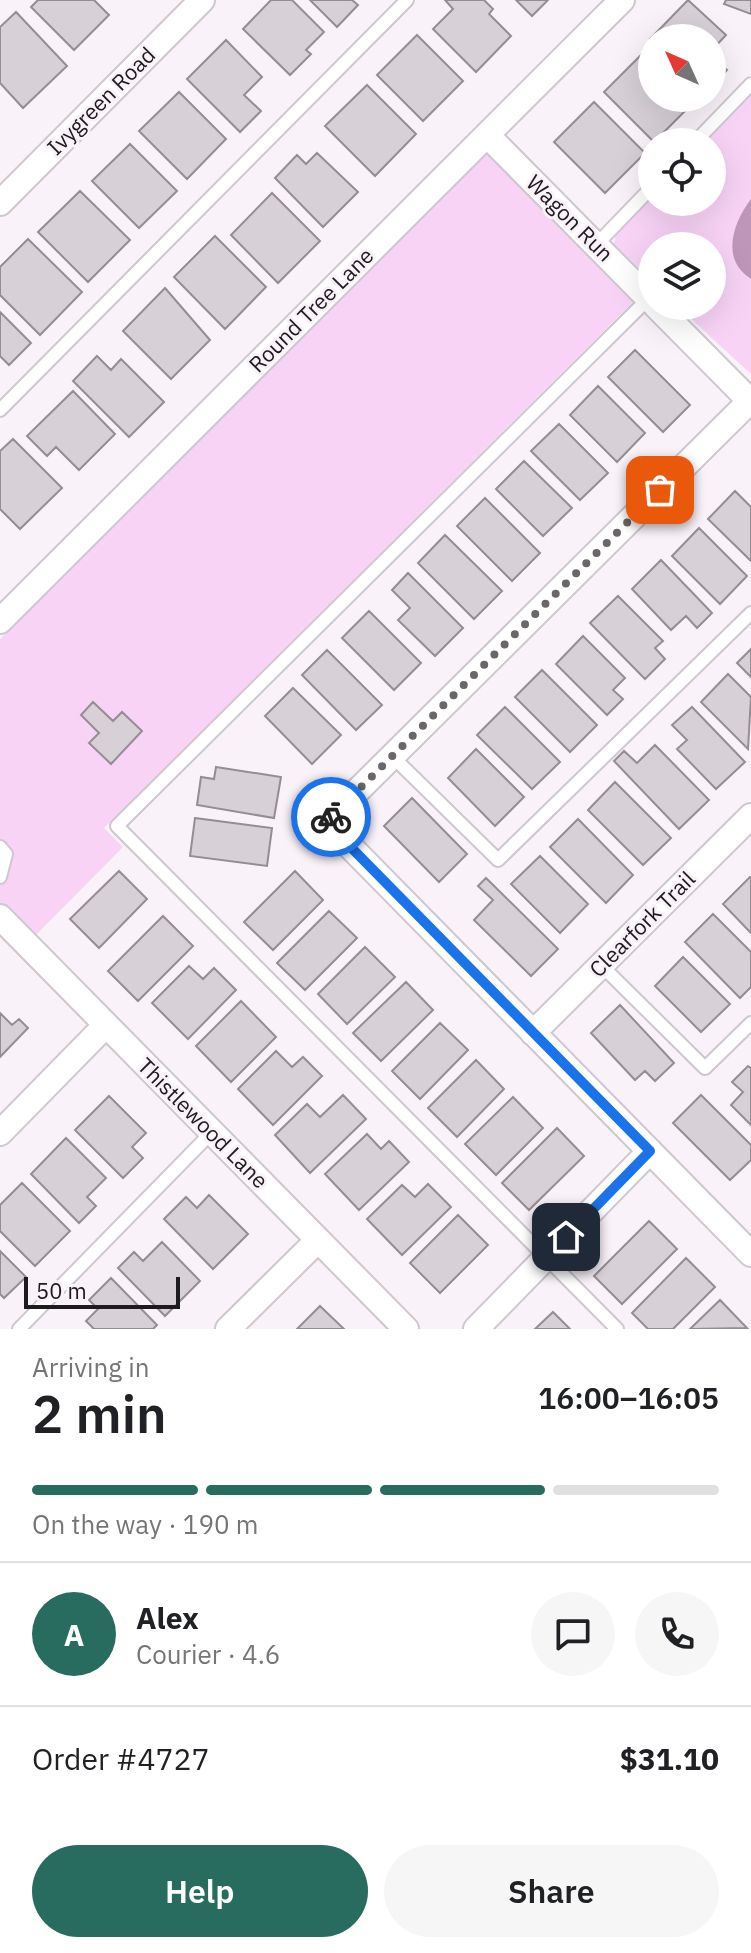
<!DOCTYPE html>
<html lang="en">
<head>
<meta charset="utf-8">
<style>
	:root { --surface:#fff; --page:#f6f6f6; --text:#202124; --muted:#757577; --line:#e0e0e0; --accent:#286c5f }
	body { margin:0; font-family:"IBM Plex Sans",sans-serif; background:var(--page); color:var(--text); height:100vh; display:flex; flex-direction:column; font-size:30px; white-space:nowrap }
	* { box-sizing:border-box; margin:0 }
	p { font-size:26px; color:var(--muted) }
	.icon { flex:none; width:44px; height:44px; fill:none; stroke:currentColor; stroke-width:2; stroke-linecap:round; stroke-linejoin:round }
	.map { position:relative; height:1329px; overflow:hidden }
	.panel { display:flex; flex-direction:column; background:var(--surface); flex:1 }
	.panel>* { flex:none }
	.needle { width:52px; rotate:315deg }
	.buttons { position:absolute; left:638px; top:24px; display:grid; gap:16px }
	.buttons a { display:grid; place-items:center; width:88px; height:88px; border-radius:50%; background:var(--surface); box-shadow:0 8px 32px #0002; font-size:40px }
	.scale { position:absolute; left:24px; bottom:20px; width:156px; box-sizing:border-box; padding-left:8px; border:4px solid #1d1b1d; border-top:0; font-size:22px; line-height:28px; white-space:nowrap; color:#1d1b1d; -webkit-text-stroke:6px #faf2f9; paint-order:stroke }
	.pin { position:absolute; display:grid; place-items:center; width:68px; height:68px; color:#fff; margin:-34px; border-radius:16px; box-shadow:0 4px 12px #0006 }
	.courier { position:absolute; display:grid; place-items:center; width:80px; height:80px; margin:-40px; border:6px solid #1a73e8; border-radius:50%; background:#fff; color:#222; box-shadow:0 2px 10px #0007 }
	.head em { font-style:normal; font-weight:600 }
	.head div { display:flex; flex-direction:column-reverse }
	.head { display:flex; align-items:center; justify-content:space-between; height:136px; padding:0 32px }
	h1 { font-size:52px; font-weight:600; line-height:60px }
	.bar { display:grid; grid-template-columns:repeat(4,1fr); gap:12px 8px; align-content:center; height:96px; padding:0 32px }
	.bar i { height:10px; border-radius:6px; background:var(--line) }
	.bar .on { background:var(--accent) }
	.bar p { grid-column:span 4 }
	.line { display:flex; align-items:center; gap:20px; padding:0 32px; border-top:2px solid var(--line) }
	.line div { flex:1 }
	.round { display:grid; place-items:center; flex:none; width:84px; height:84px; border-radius:42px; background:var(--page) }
	.cta { display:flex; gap:16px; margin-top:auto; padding:16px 32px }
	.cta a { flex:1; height:92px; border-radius:48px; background:var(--accent); color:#fff; font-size:32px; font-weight:600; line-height:92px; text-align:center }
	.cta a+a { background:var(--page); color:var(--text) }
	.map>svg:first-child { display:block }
</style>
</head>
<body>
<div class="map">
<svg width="751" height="1329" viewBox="0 0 751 1329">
	<rect width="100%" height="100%" fill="#faf2f9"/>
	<path fill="#f8d3f6" d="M751,95V374L677,306H712V246H652V281L614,244L616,233L652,196V202H712V142H705Z
		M489,150L635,300L104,828L123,847L33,938L0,904V639Z"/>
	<path fill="#bd96ba" d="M751,199V279C720,259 733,223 751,199Z"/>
	<path fill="#d7d0d7" stroke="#948d93" stroke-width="2" d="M38,0H94L109,15L74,50L31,7Z
		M271,0H292L324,32L306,50L311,54L290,75L243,29Z
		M310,0H352L358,5L337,27Z
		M484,0L493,9L489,14L511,36L476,72L433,29L453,9L445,0Z
		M516,0H548L532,16Z
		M688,0L726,35L712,50V38H651Z
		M726,0H751V14L724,4Z
		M16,12L67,66L23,108L0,83V27Z
		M417,35L463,81L423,121L377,75Z
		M226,40L262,77L244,95L261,111L240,132L187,79Z
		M643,53L652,62V98H688L693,103L654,142L604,92Z
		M712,55L727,70L712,85Z
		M367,85L416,134L375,176L325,126Z
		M179,92L226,139L187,179L139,131Z
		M594,102L645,153L605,193L554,142Z
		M130,144L177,191L139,228L92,181Z
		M317,153L358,192L323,227L275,178L297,155L306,164Z
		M80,191L130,240L88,282L38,232Z
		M272,193L320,241L278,283L231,235Z
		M215,236L266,287L225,329L174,277Z
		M28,239L82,292L40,335L0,295V267Z
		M165,288L210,340L171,379L123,331Z
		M0,312L31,343L9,365L0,356Z
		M635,350L690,405L663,432L608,377Z
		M97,356L111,370L121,359L164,402L129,437L73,381Z
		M598,386L645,433L617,462L570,415Z
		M73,391L115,434L79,470L56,447L47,456L27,436Z
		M559,424L608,473L580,500L531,451Z
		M13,439L62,488L20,529L0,509V451Z
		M524,461L572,508L543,536L496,489Z
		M735,491L751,507V561L708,519Z
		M485,498L540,553L512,581L457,526Z
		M699,528L747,576L720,604L672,556Z
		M445,535L502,591L474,619L418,563Z
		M661,560L712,613L697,628L686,616L671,630L632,589Z
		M408,573L463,628L435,656L398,620L410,608L392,590Z
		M618,596L663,641L655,648L665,659L645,679L590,623Z
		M369,611L421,663L394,690L342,638Z
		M583,636L625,678L613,690L623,699L607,715L556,664Z
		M751,649V677L737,663Z
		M327,650L382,705L356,730L302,675Z
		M542,670L597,725L570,752L515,697Z
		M728,674L751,697L748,749L701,702Z
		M293,688L341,735L312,764L265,716Z
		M93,702L113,721L122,712L142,731L111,764L89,743L99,733L81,715Z
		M505,707L560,762L532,789L477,735Z
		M692,707L745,762L716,789L677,749L687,740L672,725Z
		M655,745L709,800L679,829L614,761L624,751L637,763Z
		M476,749L524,797L495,826L448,778Z
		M216,767L281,777L274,818L197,805L201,777L214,779Z
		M615,782L671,838L643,865L588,810Z
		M412,798L467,854L439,882L384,826Z
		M195,818L272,828L267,866L190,856Z
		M578,819L633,875L606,903L550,847Z
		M540,856L588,904L560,933L511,884Z
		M119,871L147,899L99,948L70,919Z
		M295,871L323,900L273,950L244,922Z
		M750,877H751V933L723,904Z
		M486,878L558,949L531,976L474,920L493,900L478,886Z
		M329,911L357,938L305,990L277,963Z
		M713,914L751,952V987L740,998L685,942Z
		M163,916L193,946L138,1001L108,971Z
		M365,947L395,977L347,1024L318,994Z
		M683,957L730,1004L701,1032L655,986Z
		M189,966L203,979L214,968L236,990L188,1039L152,1003Z
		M406,982L433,1010L381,1061L353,1033Z
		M241,1001L276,1037L231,1082L196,1046Z
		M620,1005L674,1063L655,1081L645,1071L635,1080L591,1033Z
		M0,1013L12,1025L19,1019L28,1028L0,1057Z
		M440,1023L468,1050L420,1099L392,1071Z
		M276,1051L292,1067L303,1057L322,1076L273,1125L238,1089Z
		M476,1060L504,1089L457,1137L428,1108Z
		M748,1066L751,1068V1125L731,1105L743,1092L732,1082Z
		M343,1095L366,1119L310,1173L275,1135L307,1104L320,1117Z
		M701,1095L751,1145V1160L730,1180L673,1123Z
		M109,1096L146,1133L132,1147L143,1158L123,1178L75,1130Z
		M513,1097L543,1128L496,1175L465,1144Z
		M557,1128L584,1156L529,1210L502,1183Z
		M367,1134L381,1149L389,1141L409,1162L359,1210L325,1174Z
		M66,1138L106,1178L87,1197L96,1206L79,1223L31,1174Z
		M22,1183L70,1231L35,1266L0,1231V1205Z
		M428,1184L451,1207L402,1255L367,1219L402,1185L415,1197Z
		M209,1195L248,1234L213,1269L164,1219L186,1197L197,1208Z
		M458,1215L488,1245L440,1293L410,1263Z
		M649,1221L677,1249L622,1304L594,1276Z
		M162,1242L200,1281L165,1316L118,1268L134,1252L143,1261Z
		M0,1251L26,1277L4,1298L0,1294Z
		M686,1258L715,1287L673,1329H648L632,1313Z
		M111,1278L157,1325L153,1329H94L86,1321L98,1309L89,1300Z
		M720,1300L747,1328L690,1329Z
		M320,1306L344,1329H297Z
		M553,1312L570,1329H535Z"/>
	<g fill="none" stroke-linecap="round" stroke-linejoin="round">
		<g stroke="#cec7ce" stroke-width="16">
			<path id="lane" d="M695,142L751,84
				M596,245L652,187
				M0,410L407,0
				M392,756L498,860L751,613
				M0,847L6,854L0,877
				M601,965L705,1068L751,1023
				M19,1329L212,1132
				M617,1329L117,826L649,298"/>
		</g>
		<g stroke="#cec7ce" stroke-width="28">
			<path id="street" d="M487,135L652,302
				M0,203L202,0
				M656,306L750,401
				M751,400L326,822L751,1254
				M0,621L622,0
				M0,917L406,1329
				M533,1033L751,816
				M0,1133L106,1025
				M228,1329L318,1240
				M476,1329L650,1151"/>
		</g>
		<use href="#lane" stroke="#fff" stroke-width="12"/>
		<use href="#street" stroke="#fff" stroke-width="24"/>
	</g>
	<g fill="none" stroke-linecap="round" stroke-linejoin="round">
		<path stroke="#6a666a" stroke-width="8" stroke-dasharray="0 14.4" d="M331,817L660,490"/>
		<path stroke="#1a73e8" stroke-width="10" d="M331,817L326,822L650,1151L566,1237"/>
	</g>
	<g text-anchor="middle" stroke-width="6" stroke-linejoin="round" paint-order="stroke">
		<g font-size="22" fill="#1d1b1d" stroke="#faf2f9">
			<text transform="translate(101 101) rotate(-45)" y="8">Ivygreen Road</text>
			<text transform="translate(570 218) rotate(45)" y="8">Wagon Run</text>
			<text transform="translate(311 310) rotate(-45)" y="8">Round Tree Lane</text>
			<text transform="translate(642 924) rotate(-45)" y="8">Clearfork Trail</text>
			<text transform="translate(203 1123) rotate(45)" y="8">Thistlewood Lane</text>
		</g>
	</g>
</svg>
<div class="buttons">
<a><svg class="needle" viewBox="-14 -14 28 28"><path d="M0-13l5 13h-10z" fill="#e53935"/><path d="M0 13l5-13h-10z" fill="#757577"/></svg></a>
<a><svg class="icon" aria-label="locate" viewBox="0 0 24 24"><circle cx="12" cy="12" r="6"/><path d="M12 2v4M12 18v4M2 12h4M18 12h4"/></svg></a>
<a><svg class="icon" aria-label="layers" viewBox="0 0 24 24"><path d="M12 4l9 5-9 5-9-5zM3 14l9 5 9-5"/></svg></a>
</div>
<div class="scale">50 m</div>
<div class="pin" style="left:660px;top:490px;background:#ea580c"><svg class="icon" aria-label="bag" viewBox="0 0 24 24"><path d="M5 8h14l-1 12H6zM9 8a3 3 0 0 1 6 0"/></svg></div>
<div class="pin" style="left:566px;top:1237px;background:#1f2937"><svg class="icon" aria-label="home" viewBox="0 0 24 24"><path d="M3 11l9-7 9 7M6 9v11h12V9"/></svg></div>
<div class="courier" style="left:331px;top:817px"><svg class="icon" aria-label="bike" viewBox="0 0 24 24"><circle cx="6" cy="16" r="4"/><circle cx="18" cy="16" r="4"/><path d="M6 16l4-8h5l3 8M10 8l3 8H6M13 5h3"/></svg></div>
</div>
<section class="panel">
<div class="head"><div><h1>2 min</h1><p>Arriving in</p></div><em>16:00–16:05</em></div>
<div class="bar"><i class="on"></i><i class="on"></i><i class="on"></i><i></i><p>On the way · 190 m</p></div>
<div class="line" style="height:144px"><b class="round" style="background:var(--accent);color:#fff">A</b><div><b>Alex</b><p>Courier · 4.6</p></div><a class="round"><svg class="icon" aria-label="chat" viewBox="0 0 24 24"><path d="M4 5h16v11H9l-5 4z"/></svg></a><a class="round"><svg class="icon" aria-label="phone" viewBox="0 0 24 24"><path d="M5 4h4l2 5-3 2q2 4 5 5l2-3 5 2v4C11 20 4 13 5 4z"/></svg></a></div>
<div class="line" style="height:104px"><div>Order #4727</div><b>$31.10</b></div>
<div class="cta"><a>Help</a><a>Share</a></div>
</section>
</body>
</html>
